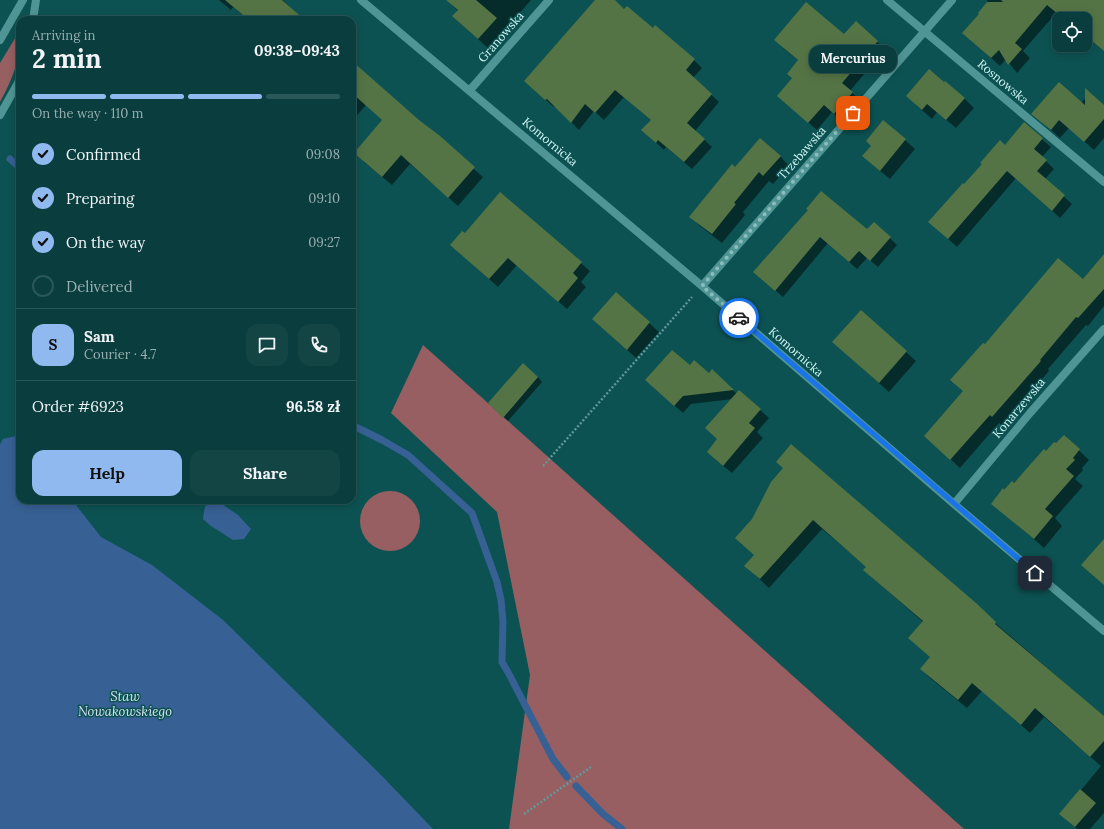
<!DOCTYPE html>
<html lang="en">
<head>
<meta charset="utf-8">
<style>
	:root { --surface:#0a3e3e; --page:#134545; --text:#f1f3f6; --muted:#99aeb0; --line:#2a5758; --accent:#90b9f0 }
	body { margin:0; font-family:Lora,serif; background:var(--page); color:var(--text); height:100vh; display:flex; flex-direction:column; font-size:15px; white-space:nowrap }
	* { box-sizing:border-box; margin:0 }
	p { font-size:13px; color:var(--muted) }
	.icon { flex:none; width:22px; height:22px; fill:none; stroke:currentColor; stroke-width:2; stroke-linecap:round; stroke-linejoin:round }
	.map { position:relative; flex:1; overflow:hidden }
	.drawer { position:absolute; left:16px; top:16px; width:340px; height:488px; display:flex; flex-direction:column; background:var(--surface); border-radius:12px; box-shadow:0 2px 10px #0003,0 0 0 1px var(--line) }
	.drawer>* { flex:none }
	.buttons { position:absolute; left:1052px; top:12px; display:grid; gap:8px }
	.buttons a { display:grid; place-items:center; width:40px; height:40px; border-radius:8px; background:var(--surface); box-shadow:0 2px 10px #0003,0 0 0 1px var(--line); font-size:20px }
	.pin { position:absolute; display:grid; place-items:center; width:34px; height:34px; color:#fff; margin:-17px; border-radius:8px; box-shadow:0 2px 6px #0006 }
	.courier { position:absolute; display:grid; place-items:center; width:40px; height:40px; margin:-20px; border:3px solid #1a73e8; border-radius:50%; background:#fff; color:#222; box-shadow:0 1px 5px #0007 }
	.bubble { position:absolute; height:28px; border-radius:12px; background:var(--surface); box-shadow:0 2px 10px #0003,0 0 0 1px var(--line); font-size:13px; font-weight:800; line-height:28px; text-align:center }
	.summary em { font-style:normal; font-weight:800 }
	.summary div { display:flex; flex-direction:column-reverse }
	.summary { display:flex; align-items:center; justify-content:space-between; height:68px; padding:0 16px }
	h1 { font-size:26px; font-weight:800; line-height:30px }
	.bar { display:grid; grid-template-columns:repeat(4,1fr); gap:6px 4px; align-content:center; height:48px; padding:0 16px }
	.bar i { height:5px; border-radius:3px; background:var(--line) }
	.bar .on { background:var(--accent) }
	.bar p { grid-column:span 4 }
	.line { display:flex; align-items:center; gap:10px; padding:0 16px; border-top:1px solid var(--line) }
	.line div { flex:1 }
	.round { display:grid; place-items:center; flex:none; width:42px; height:42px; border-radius:12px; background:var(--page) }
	ol { padding:0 16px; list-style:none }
	li { display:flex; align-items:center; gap:12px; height:44px }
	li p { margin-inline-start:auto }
	li .icon { padding:4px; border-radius:50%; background:var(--accent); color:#111; stroke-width:4 }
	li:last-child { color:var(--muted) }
	li i { width:22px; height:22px; border:2px solid var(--line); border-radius:50% }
	.primary-button { display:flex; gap:8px; margin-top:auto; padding:8px 16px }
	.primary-button a { flex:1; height:46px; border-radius:12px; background:var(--accent); color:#111; font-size:16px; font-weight:800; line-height:46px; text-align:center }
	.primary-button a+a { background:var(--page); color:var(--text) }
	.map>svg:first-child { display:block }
</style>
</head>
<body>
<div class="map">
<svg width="1104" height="829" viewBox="0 0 1104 829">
	<rect width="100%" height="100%" fill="#0d5252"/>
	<path fill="#975f62" d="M20,30C20,36 21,43 20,49C17,67 9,86 0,102V63Z
		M423,345L964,829H509L530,675L497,512L391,413Z
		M360 521a30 30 0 1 1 60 0a30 30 0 1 1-60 0Z"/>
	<path fill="#376094" d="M20,435V500H72L101,537L152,565L223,620L381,775L433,829H0V444L3,439Z
		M219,502L238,515L251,529L244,539L233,540L211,526L203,519L205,506Z"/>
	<path fill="#0007" d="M219,0H283L303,20H249L233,7L231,10Z
		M447,0H531L506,29L508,30L490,50L453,16L458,11Z
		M596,0H613L625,10L653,29L694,60L702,68L693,78L719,102L695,131L712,147L692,169L666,147L664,150L651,138L652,121L624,97L604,120L594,111L579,130L555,106L554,107L533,89Z
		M987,0H1104V49L1085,34V19H1064L1057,12L1023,51L1030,58L1017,73L1006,59L1000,66L972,41L988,3L987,1Z
		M856,23L885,49L850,91L860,100L842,121L832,112L817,130L778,96L793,78L799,61L783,48L845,36Z
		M352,63L483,177L458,206L410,164L392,185L364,162L383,121L366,105L352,121Z
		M1090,93L1104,106V138L1094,150L1069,128L1060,138L1033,114L1081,103Z
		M964,98L974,108L956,128L937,112L932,119L916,105Z
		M1024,124L1051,147L1042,157L1054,169L1045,179L1072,204L1060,218L1016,178L957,247L930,222L1005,146Z
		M905,140L915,149L890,179L873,165L872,146Z
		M780,156L789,166L773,184L769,181L743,212L745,215L722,243L700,226L691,217L736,169Z
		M500,193L590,271L581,282L586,287L567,309L517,265L498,287L451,245L465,235Z
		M809,210L890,238L897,245L878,267L867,258L857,269L828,243L783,297L762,279Z
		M1104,256V306L1088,326L1086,325L1048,369L1049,371L1002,425L999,423L960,468L925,436L964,392L985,346L1083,280Z
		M616,293L659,332L636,358L593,319Z
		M833,342L906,352L916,361L889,392Z
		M690,366L709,374L712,371L737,394L739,391L769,418L757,432L763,438L732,473L716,460L718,440L733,399L691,404L683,413L654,388Z
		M538,377L542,382L508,421L493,408Z
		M1064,436L1089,460L1082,468L1083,470L1075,479L1083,486L1055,518L1062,526L1044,548L992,503Z
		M772,482L995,623L1104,717V813L1090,829H1077L1061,814L1101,766L1044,717L1030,733L982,691L967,708L930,678L921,669L931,657L923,622L874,579L865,570L867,567L822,529L769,588L755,575L753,519Z"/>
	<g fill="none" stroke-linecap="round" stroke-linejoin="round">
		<path stroke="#376094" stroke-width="7" d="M10,159L20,168
			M352,425L382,440L408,455L472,513L497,582L501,600L503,621L502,662L509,674L553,759L567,777
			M576,786L603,814L622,829"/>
	</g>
	<path fill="#557445" d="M225,0H282L305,20H249Z
		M446,0H476L497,18L478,39L452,16L458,10Z
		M595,0H615L624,9L627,6L653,28L655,25L695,59L686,70L712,94L687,123L705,139L684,162L658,140L656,143L641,130L651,120L615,90L595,113L585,104L571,123L547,99L545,100L524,81Z
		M1001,0H1104V51L1085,35V19H1064L1047,5L1015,43L1022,49L1008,65L999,50L991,58L962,33L979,14L978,13L987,2H1003Z
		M806,2L844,34L856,21L878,41L842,83L853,92L834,114L824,105L808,123L777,96L792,78L787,74L798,60L774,40Z
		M352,61L419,120L440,136L475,167L448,198L401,155L382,177L354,153L382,120L352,93Z
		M929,69L944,82L945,81L965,98L946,120L927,104L922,110L906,96Z
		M1059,82L1085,105V88L1104,105V119L1084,142L1059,120L1051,130L1031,114Z
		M883,120L906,139L880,171L862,156L871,146L866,141Z
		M1024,122L1043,138L1034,149L1047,160L1037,171L1065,195L1052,211L1007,171L948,239L928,222L963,183L964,184L982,164L980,163L1000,140L1005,145Z
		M760,138L781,156L763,176L759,172L734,203L736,204L712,234L689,217L732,164L735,167Z
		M821,191L867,229L874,222L891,237L870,261L859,251L849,262L820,237L775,291L753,272L808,210L806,209Z
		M500,192L582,262L573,273L578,278L558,302L508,258L489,279L450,245L462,231L465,233Z
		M1104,254V289L1078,318L1076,317L1040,360L1041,361L992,417L990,415L950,460L924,436L963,391L950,380L983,343L985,344L1058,258L1083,279Z
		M616,292L650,322L627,350L592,319Z
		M861,310L907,351L879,383L832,342Z
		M672,350L690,365L694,360L709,373L712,369L734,390L683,396L674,406L645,380Z
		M523,363L538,377L503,418L488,403Z
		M739,390L761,409L749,423L755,428L723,466L707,452L717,439L705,428Z
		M1064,435L1080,449L1073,458L1075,460L1066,469L1074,476L1045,509L1053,516L1034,539L991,504L1003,488L1004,490L1012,481L1014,483L1044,449L1046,451L1054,442L1056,443Z
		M791,444L976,603L996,622L995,624L1104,716V741L1090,757L1035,708L1021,725L972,683L958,700L920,669L930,657L908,638L923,621L863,570L866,567L813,520L760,579L744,566L754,555L735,538L752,519L771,482L783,468L776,462Z
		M1104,539V585L1081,565Z
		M1080,789L1096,803L1075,827L1059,814Z"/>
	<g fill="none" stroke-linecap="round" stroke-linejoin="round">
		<path stroke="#619999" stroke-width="2.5" stroke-dasharray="2 2" stroke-linecap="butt" d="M543,466L692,297
			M524,814L591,767"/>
		<path stroke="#509595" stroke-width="8" d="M33,20L36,0
			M0,115L18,83L20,76"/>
		<path stroke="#509595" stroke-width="8" d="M361,0L702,286L954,504L1104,631
			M887,0L1104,182
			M470,90L549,0
			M702,286L952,0
			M954,504L1030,413L1104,329"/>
		<path stroke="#509595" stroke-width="8" d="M0,40L23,0"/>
	</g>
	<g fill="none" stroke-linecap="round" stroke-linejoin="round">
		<path stroke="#8cbdbd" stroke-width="4" stroke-dasharray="0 7.2" d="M739,318L702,286L853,113"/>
		<path stroke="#1a73e8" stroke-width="5" d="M739,318L1035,573"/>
	</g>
	<g text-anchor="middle" stroke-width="3" stroke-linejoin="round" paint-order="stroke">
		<g font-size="12" fill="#d0f7f6" stroke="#0d5252">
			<text transform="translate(501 37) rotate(-49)" y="4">Granowska</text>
			<text transform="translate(1003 82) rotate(40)" y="4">Rosnowska</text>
			<text transform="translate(550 142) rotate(40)" y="4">Komornicka</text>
			<text transform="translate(802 153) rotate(-49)" y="4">Trzebawska</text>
			<text transform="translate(796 352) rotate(41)" y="4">Komornicka</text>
			<text transform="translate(1019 408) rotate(-50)" y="4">Konarzewska</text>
		</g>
		<g font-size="13" font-style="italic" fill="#d5e1f0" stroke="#0d5252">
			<text x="125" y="701">Staw<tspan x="125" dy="15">Nowakowskiego</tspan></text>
		</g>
	</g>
</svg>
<div class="buttons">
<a><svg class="icon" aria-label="locate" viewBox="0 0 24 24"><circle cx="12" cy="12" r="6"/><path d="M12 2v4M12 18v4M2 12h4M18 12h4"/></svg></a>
</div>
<div class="pin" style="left:853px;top:113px;background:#ea580c"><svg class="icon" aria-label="bag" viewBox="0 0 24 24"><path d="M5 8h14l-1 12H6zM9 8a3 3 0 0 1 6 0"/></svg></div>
<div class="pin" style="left:1035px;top:573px;background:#1f2937"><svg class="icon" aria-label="home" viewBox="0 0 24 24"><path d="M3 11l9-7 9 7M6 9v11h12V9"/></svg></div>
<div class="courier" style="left:739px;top:318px"><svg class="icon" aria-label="car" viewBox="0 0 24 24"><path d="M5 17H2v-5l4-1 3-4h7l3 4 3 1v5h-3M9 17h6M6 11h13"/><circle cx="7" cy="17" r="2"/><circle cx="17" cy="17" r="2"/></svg></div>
<div class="bubble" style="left:809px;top:45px;width:88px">Mercurius</div>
<section class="drawer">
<div class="summary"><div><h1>2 min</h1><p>Arriving in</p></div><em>09:38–09:43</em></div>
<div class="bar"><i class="on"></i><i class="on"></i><i class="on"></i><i></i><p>On the way · 110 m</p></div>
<ol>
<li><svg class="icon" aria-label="check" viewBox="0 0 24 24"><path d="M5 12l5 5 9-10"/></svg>Confirmed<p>09:08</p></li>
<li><svg class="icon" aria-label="check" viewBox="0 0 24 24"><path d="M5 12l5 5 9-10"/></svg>Preparing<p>09:10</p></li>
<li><svg class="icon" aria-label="check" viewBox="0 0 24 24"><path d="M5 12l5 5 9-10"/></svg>On the way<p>09:27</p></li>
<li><i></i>Delivered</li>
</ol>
<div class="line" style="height:72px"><b class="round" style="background:var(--accent);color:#111">S</b><div><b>Sam</b><p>Courier · 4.7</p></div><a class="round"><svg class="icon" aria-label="chat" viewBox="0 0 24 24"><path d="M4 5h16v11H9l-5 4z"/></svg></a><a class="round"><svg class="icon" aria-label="phone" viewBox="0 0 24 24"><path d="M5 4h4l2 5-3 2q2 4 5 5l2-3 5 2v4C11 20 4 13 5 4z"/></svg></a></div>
<div class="line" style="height:52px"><div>Order #6923</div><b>96.58 zł</b></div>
<div class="primary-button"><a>Help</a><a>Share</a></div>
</section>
</div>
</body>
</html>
